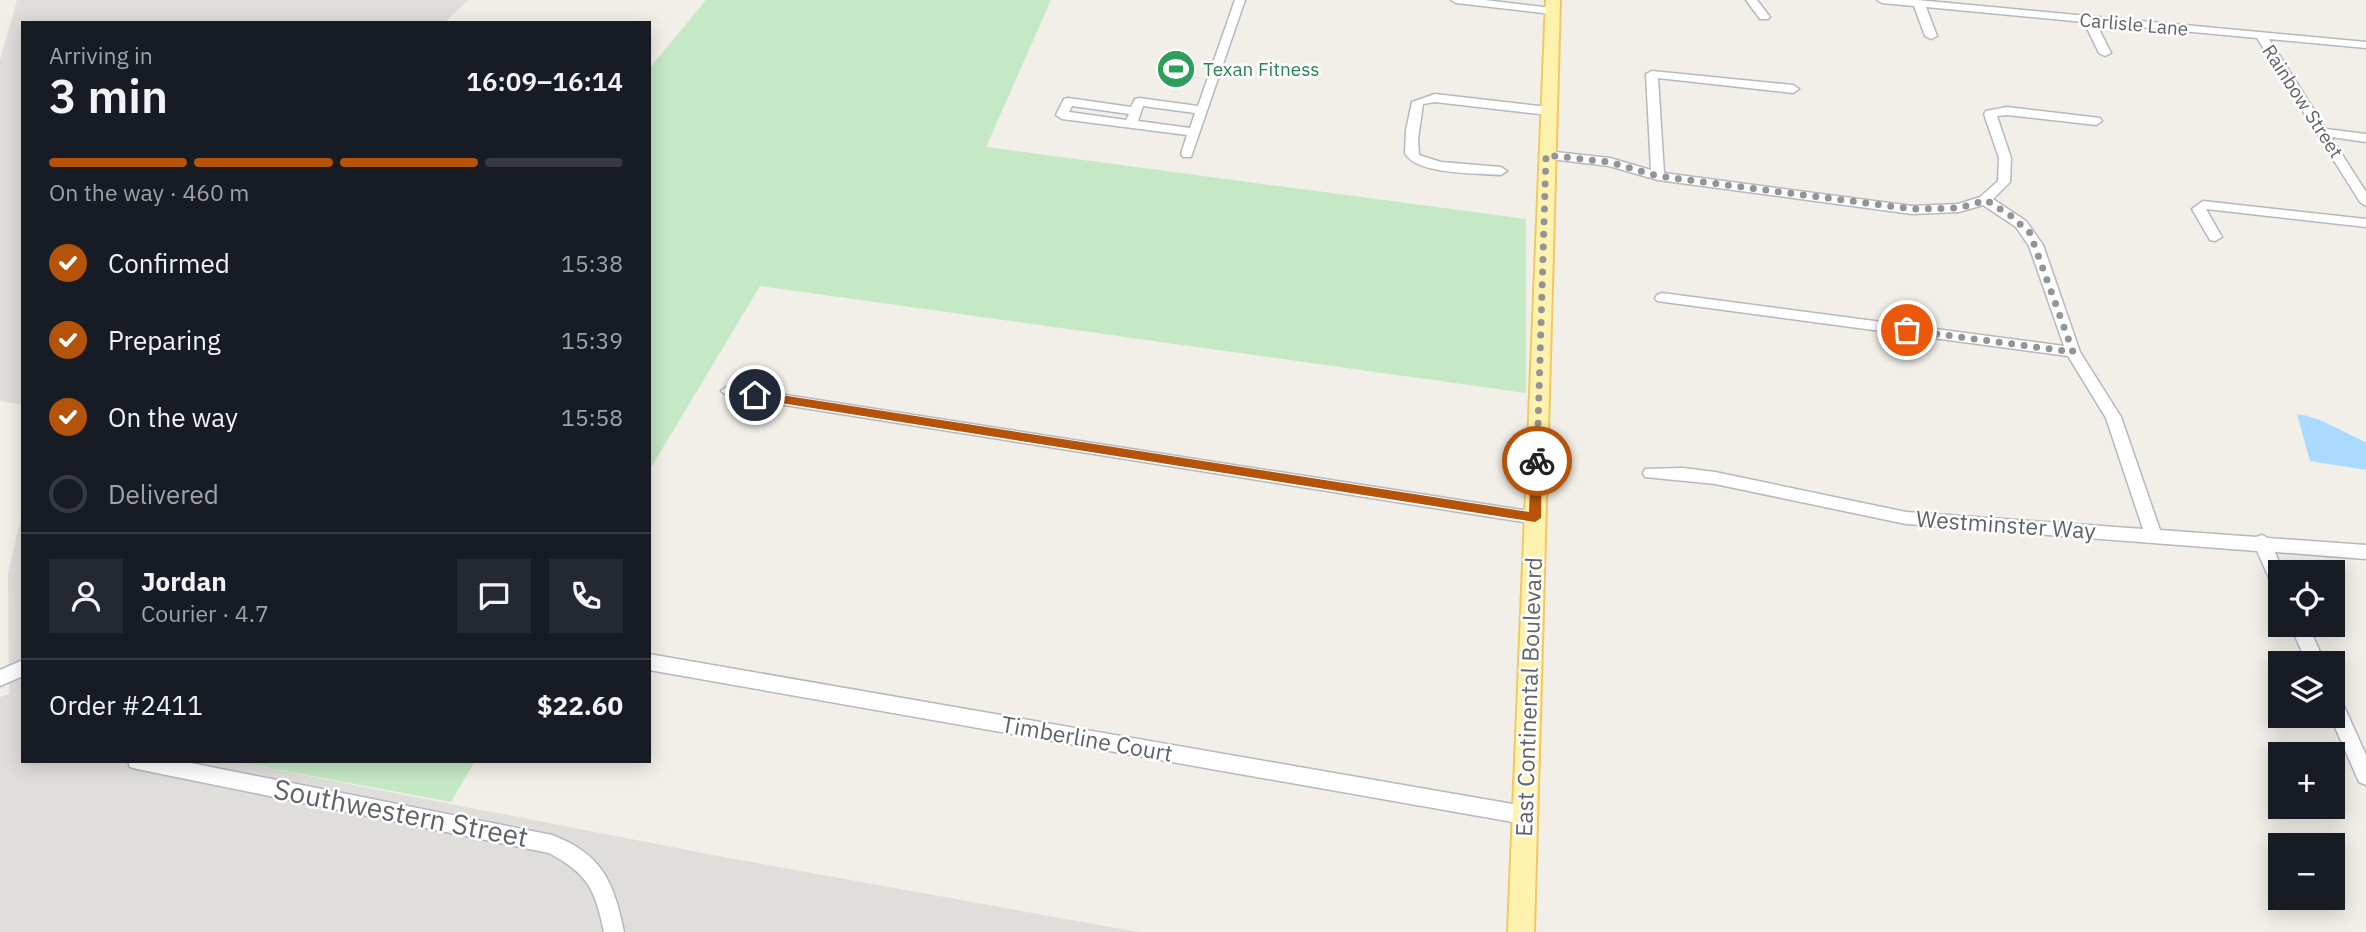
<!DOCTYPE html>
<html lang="en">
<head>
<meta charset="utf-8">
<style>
	:root { --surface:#171b24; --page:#242831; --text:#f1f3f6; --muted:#9ea1a6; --line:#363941; --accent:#b45309 }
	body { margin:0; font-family:"IBM Plex Sans",sans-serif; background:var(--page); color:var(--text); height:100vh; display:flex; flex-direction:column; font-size:26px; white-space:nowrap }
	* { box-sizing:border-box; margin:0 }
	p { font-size:23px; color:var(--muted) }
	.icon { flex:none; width:38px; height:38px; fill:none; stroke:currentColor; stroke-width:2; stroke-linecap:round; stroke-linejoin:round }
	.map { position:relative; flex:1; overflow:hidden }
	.drawer { position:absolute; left:21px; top:21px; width:630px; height:742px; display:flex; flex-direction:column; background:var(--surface); border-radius:0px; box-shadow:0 4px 18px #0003 }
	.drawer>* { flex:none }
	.controls { position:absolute; left:2268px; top:560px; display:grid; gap:14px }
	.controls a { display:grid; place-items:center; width:77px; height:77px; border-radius:0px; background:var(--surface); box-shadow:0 4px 18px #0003; font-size:35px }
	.pin { position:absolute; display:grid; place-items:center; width:60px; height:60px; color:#fff; margin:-30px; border:4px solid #fff; border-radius:50%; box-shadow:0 2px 7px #0007 }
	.courier { position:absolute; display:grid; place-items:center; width:70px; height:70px; margin:-35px; border:5px solid #b45309; border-radius:50%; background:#fff; color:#222; box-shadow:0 2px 9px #0007 }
	.headline em { font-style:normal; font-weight:600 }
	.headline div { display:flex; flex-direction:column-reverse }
	.headline { display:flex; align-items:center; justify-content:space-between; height:119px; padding:0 28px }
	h1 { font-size:46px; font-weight:600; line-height:52px }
	.bar { display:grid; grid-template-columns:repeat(4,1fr); gap:10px 7px; align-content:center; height:84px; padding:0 28px }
	.bar i { height:9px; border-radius:5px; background:var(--line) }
	.bar .selected { background:var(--accent) }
	.bar p { grid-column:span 4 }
	.line { display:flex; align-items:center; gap:18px; padding:0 28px; border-top:2px solid var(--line) }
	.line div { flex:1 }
	.round { display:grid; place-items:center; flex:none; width:74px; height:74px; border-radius:0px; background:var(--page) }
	ol { padding:0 28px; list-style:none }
	li { display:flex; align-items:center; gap:21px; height:77px }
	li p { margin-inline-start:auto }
	li .icon { padding:7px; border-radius:50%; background:var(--accent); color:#fff; stroke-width:4 }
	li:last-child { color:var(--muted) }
	li i { width:38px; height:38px; border:4px solid var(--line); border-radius:50% }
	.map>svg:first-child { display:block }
</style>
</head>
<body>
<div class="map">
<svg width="2366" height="932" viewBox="0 0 2366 932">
	<rect width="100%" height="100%" fill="#f1efe8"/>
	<path fill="#e0deda" d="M17,0H469L444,23H23V405L0,401V60Z
		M23,509V761H231L718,856L1138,932H0V697L9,694L8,574Z"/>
	<path fill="#c5e8c5" d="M706,0H1051L986,147L1526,219V393L760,286L649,471V69Z
		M231,761H475L451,802Z"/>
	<path fill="#aadaff" d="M2297,414C2322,417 2343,433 2366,442V470L2310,461Z"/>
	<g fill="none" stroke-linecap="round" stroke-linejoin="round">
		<g stroke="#b5b8bc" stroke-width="3">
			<path id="minor" d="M1235,0H1245L1191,157H1183L1181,154L1187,135L1062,119L1056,115L1064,99L1068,98L1131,107L1135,99L1139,98L1198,106ZM1072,106L1129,114L1126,120L1069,112ZM1143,106L1195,113L1190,128L1138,121Z
				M1451,0H1485L1552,8L1558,11L1552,14L1456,3Z
				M1746,0H1757L1770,17L1768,19H1760Z
				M1877,0H1917L2366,42V48L2269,39L2326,129L2366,134V142L2331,137L2366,192V206L2360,202L2257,38L2096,23L2111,53L2105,56L2099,53L2084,22L1926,7L1937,36L1931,39L1925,36L1914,6L1882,3Z
				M1652,71L1793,85L1799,89L1793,93L1658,78L1664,173L1912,206L1958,204L1980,197L1998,181L1999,158L1984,114L1986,111L2007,107L2100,118L2102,121L2096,125L2007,115L1997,116L2011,158L2010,182L1993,199L2026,221L2043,245L2080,352L2121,417L2160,530L2256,537L2262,535L2268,538L2366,545V559L2275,552L2283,572H2280V591L2274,589L2257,551L1906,524L1715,484L1645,477L1643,473L1645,469L1683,468L1715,472L1906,512L2143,529L2106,418L2068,356L1657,301L1655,298L1657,295L1662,293L2064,346L2029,246L2016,227L1983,205L1959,212L1912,214L1658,180L1609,166L1542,158L1540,155L1546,151L1610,158L1651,170L1646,74Z
				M1435,94L1548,107L1554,111L1548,115L1435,102L1423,104L1418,139L1419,155L1441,162L1501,167L1507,171L1501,175C1479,173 1415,175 1405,153L1406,130L1412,102Z
				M2203,201L2366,219V227L2206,209L2222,237L2215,241L2210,240L2192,209Z
				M728,386L1535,512L1541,514L1543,518L1541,522L1535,524L728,396L721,391Z
				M2290,625H2308L2325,663H2307Z
				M649,654L1524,806L1531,809L1534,815L1531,821L1524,824L649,670Z
				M23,660V676L0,686V670Z
				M2333,693L2339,695L2366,755V785L2359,782L2330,716H2333Z
				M128,761H181L552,835C602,854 614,882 624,932H604C595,889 588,874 549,853L137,769L130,767Z"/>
		</g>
		<g stroke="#f2c960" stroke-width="4">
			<path id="major" d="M1546,0H1560L1534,932H1508Z"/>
		</g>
		<use href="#minor" fill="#fff" fill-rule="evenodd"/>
		<use href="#major" fill="#fff2af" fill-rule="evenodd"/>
	</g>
	<path fill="#b45309" d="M755,391L1529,512L1531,461L1537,456L1542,461L1541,518L1535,522L755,399L749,395Z"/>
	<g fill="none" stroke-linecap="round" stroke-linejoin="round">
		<path stroke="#929495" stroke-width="7" stroke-dasharray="0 12.6" d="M1537,461L1546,155L1609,162L1658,176L1912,209L1959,208L1986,200L2011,216L2030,233L2073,352L1907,330"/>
	</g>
	<defs>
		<g id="stadium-disc" transform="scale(2.0125)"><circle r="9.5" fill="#2e9e5b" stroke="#fff"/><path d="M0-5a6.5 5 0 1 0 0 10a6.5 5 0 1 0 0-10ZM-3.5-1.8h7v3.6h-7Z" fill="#fff"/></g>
	</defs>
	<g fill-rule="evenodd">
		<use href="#stadium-disc" x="1176" y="69"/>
	</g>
	<g text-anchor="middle" stroke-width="5" stroke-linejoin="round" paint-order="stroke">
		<g font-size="19" fill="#5f6368" stroke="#fff">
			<text transform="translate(2134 24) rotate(5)" y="7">Carlisle Lane</text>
			<text transform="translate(2303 101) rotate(57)" y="7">Rainbow Street</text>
		</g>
		<g font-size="19" fill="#27864d" stroke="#fff" text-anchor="start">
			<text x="1203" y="76">Texan Fitness</text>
		</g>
		<g font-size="23" fill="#5f6368" stroke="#fff">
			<text transform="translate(2006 525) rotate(4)" y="8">Westminster Way</text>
			<text transform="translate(1529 697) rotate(-88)" y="8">East Continental Boulevard</text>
			<text transform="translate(1087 739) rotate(10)" y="8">Timberline Court</text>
		</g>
		<g font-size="28" fill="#5f6368" stroke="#fff">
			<text transform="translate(401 813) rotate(11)" y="10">Southwestern Street</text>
		</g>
	</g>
</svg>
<div class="controls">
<a><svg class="icon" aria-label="locate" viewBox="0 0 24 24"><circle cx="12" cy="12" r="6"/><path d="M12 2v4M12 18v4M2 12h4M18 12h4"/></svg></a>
<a><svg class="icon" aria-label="layers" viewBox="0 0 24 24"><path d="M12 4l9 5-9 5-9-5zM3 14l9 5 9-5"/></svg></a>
<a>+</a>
<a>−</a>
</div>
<div class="pin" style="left:1907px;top:330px;background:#ea580c"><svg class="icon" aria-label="bag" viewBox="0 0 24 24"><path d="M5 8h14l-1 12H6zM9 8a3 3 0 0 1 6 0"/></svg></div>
<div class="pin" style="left:755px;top:395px;background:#1f2937"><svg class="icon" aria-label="home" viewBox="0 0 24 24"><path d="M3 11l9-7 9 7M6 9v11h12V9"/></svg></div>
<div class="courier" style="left:1537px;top:461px"><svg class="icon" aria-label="bike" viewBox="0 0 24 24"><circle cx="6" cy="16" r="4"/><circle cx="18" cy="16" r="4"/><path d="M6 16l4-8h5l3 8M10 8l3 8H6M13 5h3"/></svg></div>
<section class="drawer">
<div class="headline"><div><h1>3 min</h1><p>Arriving in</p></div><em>16:09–16:14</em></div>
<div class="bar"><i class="selected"></i><i class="selected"></i><i class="selected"></i><i></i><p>On the way · 460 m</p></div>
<ol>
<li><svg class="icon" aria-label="check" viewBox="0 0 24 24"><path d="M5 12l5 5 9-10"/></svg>Confirmed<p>15:38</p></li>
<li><svg class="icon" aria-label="check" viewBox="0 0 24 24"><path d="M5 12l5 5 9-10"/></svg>Preparing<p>15:39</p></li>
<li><svg class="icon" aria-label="check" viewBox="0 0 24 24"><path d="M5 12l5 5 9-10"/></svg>On the way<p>15:58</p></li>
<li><i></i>Delivered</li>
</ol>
<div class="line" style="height:126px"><a class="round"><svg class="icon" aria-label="person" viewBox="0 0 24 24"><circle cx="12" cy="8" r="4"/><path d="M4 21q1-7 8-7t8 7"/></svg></a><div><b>Jordan</b><p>Courier · 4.7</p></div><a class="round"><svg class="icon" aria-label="chat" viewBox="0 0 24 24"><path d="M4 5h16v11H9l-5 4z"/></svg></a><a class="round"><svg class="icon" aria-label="phone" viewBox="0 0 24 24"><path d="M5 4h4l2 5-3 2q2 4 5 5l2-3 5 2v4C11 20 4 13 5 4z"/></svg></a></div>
<div class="line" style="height:91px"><div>Order #2411</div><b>$22.60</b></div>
</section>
</div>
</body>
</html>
